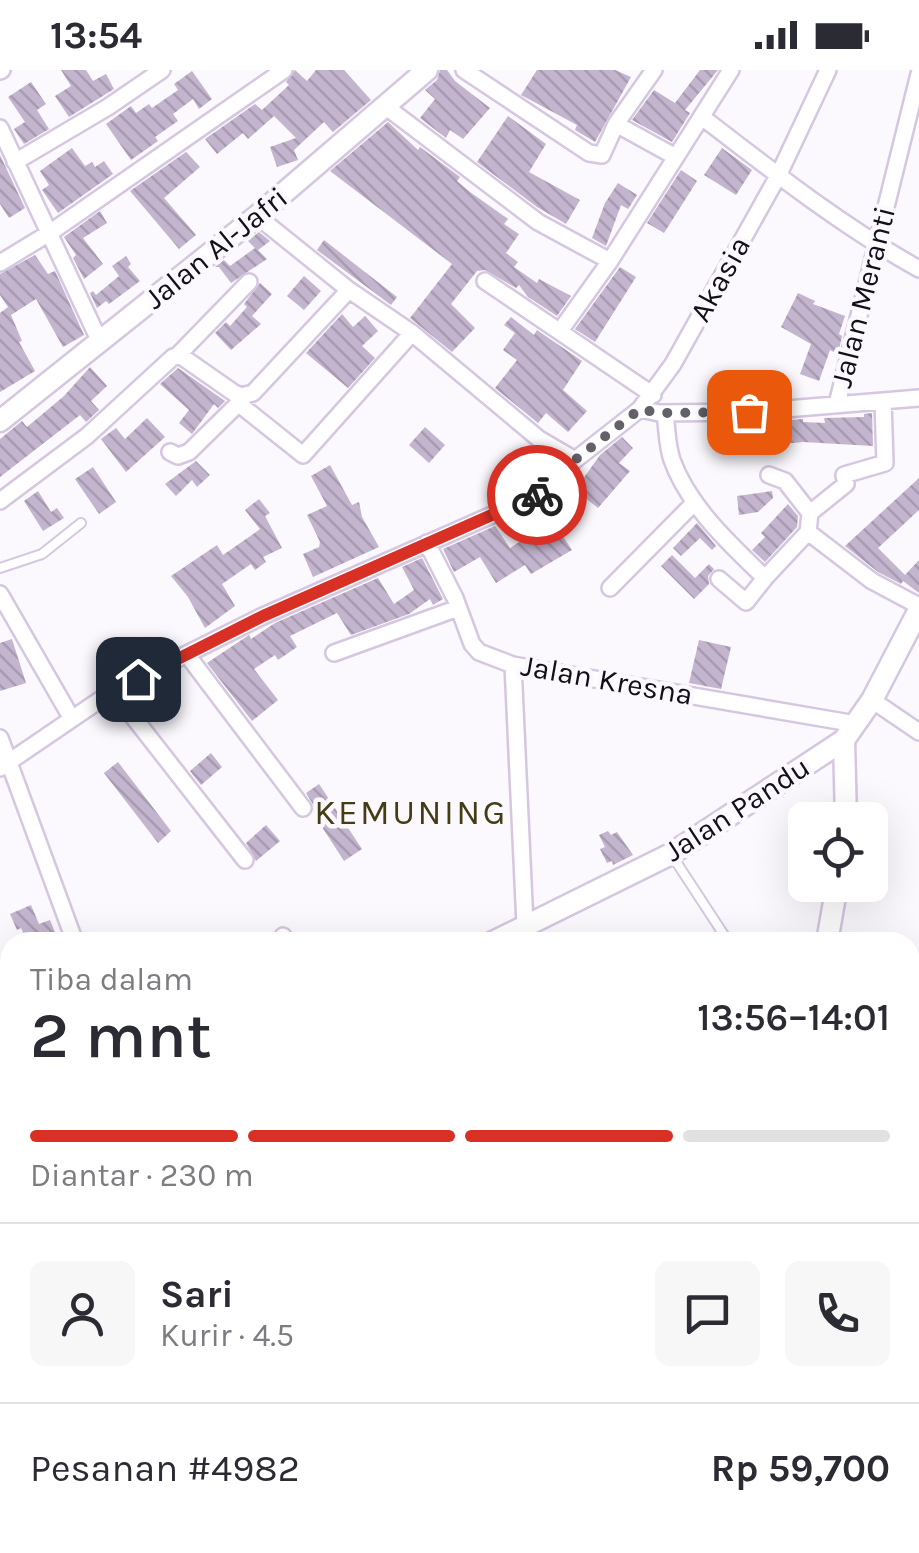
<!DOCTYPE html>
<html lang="id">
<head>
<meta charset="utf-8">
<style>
	:root { --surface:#fff; --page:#f7f7f7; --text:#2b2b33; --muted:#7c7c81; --line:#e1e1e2; --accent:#d93025 }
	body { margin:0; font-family:Karla,sans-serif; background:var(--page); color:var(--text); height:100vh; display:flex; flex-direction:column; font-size:38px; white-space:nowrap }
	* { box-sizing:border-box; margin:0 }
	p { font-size:32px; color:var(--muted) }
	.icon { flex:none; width:55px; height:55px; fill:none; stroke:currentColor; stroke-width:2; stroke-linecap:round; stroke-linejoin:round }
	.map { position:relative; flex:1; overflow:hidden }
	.details { position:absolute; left:0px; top:862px; width:920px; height:622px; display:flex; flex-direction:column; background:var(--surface); border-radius:30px 30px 0 0; box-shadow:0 10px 40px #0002 }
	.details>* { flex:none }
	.fabs { position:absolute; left:788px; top:732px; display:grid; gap:20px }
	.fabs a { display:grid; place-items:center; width:100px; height:100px; border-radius:15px; background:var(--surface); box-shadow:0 10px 40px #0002; font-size:50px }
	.pin { position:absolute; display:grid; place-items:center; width:85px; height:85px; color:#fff; margin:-42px; border-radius:20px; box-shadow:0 5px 15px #0006 }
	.courier { position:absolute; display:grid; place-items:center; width:100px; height:100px; margin:-50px; border:8px solid #d93025; border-radius:50%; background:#fff; color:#222; box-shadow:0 2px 12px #0007 }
	.head em { font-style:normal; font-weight:600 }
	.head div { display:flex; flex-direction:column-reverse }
	.head { display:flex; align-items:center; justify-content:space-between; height:170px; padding:0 30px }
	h1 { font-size:65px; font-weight:600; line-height:75px }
	.bar { display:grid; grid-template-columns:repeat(4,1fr); gap:15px 10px; align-content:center; height:120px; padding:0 30px }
	.bar i { height:12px; border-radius:8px; background:var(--line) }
	.bar .current { background:var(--accent) }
	.bar p { grid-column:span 4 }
	.line { display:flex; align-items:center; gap:25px; padding:0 30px; border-top:2px solid var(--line) }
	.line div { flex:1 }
	.round { display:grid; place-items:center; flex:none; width:105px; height:105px; border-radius:15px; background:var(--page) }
	.status { display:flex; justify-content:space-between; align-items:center; height:70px; padding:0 50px; background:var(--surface); direction:ltr }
	.status svg { height:28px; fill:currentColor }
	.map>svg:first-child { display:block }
</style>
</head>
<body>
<div class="status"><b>13:54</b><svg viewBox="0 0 49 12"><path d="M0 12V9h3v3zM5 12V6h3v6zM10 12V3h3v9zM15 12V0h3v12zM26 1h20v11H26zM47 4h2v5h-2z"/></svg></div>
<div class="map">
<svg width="919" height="1483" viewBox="0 0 919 1483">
	<defs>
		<pattern id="building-back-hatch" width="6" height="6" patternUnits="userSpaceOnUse" patternTransform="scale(2.5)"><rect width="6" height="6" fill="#c4b5cf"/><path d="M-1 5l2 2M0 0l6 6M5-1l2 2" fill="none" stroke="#a89ab1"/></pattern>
	</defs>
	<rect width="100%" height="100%" fill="#fbf8fe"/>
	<path fill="url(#building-back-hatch)" d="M61,0H86L93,11L106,4L114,19L69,47L55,26L71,16Z
		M295,0L307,11L316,0H344L371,30L333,62L324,52L294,80L298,90L277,97L270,77L296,68L274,46L248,69L243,63L217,84L205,69L255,34L262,40L289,15L286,12Z
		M440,0H447L455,11L490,38L463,69L450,60L446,68L420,48L435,29L425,20L437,10Z
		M537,0H615L631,7L595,72L575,60L577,55L521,25Z
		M700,0H718L685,40L690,43L672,72L632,50L654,20L675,33Z
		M192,1L212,29L199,39L193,29L173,44L178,51L155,67L158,71L131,90L106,54L131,36L136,43L149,34L152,38L178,20L174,14Z
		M31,12L46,34L37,40L49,59L24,74L14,59L25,52L8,27Z
		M508,46L546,74L529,102L580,130L566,154L537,137L477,92Z
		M388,52L418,80L420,77L460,107L457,111L470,122L508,149L504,154L519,164L506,183L518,192L514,197L537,213L539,209L571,226L557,246L528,227L519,215L516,218L485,200L477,201L451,234L475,258L452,282L410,248L452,194L330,101Z
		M72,78L85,96L92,92L95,97L104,91L113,104L58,143L42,120L49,115L40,101Z
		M722,78L752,100L736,125L704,105Z
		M186,82L200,97L164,128L196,165L179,179L130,121Z
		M0,85L25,138L9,148L0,134Z
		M681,100L697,111L664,163L647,153Z
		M618,113L637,125L628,139L621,135L606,176L592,168L605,133Z
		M100,141L107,153L83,168L103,194L84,209L73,188L76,185L64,167Z
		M259,162L270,171L258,180L267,189L231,213L219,197H215L224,190L230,196L255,178L248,171Z
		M324,170L397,227L391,235L317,180Z
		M35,185L48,204L55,201L84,265L63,277L36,229L11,245L22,271L19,272L35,301L0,322V243L8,237L0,225V204Z
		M126,186L131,194L128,197L140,211L109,234L106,231L97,238L90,223L93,221L96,225L119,206L112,196Z
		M620,197L636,207L595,272L575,259Z
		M304,206L321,221L304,240L287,226Z
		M260,213L272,224L252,246L261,254L231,280L215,263L226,252L230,256L247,237L244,234Z
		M798,223L815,231L813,234L845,246L839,264L842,266L838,284L830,280L819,311L800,304L811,274L781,257Z
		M342,244L353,257L365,246L378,261L362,276L375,288L348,318L306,283Z
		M511,247L534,265L537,260L582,291L563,320L587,341L568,362L546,343L538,353L495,318L517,290L503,280L515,263L504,255Z
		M90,297L107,316L91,331L99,340L86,352L80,345L0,407V369L22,351L27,357L64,326Z
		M178,298L225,331L218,338L214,334L192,364L179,353L189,340L160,314Z
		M872,343L873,376L803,372L772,375L770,352L803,349V352L825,353L824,348L864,347V344Z
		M147,348L165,367L126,402L101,369L116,358L125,369Z
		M425,357L445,375L429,393L409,375Z
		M622,367L633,378L619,393L630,401L598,438L575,420L600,385Z
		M196,391L210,405L197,417L192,410L176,426L165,414Z
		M330,395L352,435L359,432L362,447L379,477L313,507L303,484L319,477L320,472L307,445L327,436L311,406Z
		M509,395L531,414L528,417L512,424L496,411Z
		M93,397L116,432L99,444L75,409Z
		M919,408V440L878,478L905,505L919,490V523L903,511L901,514L878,502L845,476Z
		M38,421L51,442L57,438L64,448L43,461L24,431Z
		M772,421L773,428L758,442L739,445L737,426Z
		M259,429L270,443L265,446L282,478L263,487L266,492L255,500L251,494L222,514L235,536L205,558L188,527L171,506L217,475L223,485L256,462L260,459L245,440Z
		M788,434L798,446L797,457L765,492L752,480L765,467L761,463Z
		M697,453L716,476L712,480L700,468L681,486L673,478Z
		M495,456L510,478L531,464L535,470L556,456L572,480L531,504L525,495L496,513L480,487L454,502L443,479Z
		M672,485L695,508L709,494L714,499L708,506L709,514L694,529L661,496Z
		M422,488L443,529L433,535L430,529L409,544L351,565L337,543L290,566L297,577L278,590L275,585L254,599L278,630L252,651L207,593L249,565L251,569L275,553L378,508L394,534L414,520L402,497Z
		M12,569L26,613L0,621V573Z
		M699,570L731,577L721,619L689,613Z
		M211,683L222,697L201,715L190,701Z
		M118,692L171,761L158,773L104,703Z
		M319,714L362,779L344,791L313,743L314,736L306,723Z
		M266,755L280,771L256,791L246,773Z
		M608,761L611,765L617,762L633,785L613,795L612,791L607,793L600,779L605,777L599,765Z
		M31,835L39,854L50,850L59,872H28L21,858L17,860L10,844Z"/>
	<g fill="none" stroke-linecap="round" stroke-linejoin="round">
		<g stroke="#d6c7e1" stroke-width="12">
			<path id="lane" d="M0,498L42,484L81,453
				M671,784L724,865"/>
		</g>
		<g stroke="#d6c7e1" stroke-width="20">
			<path id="street" d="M464,0L589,83L602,85L616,54L654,0
				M0,1L2,0
				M385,36L538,152L610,191
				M702,47C772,101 842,156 919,199
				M616,54L674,86
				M0,58L100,272
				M15,92L108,37L162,0
				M257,146L349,220L412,263L539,369L575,390
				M0,193L51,162L284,0
				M485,211L653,325
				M560,261L610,191L731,0
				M177,286L249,212
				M239,334L303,385L412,263
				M837,334L919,4
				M640,339L659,343L749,342L919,328
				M665,343C667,358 667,376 672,390C689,437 730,474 765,508L808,462L810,443L785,411L769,405
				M170,382L178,386L189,382L243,329
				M0,431L87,366L173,287L181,286L234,323L241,326L253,323L349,220
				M810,443L846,414L844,405L885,393L883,331
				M808,462L872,511L919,536
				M427,473L455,528L472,574L479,582L513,595L856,654
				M719,509L746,532L765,508
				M610,518L695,432
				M0,524L72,649
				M334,583L458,538
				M188,586L303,738
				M513,595L525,855
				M113,621L245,790
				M872,630L919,662
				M0,668L75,872
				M0,698L113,621L263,546L535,426L575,390L640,339L673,294L778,106L828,0
				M283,866L287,872
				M0,911L10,907
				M910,1013L919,1011
				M0,1020L10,1017
				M0,1280L10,1296
				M0,1334L10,1328
				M910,1376L919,1374
				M0,1396L10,1414
				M910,1459L919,1457
				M52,1475L58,1483
				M117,1475L122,1483
				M276,1475L277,1483
				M622,1475L624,1483
				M17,1483L28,1475
				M166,1483L179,1475
				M559,1483L581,1475
				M721,1483L744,1475"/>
		</g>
		<g stroke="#d6c7e1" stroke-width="25">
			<path id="secondary" d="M0,351L257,146L427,0
				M844,670L846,750
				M493,872L671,784L844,670L872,630L919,540
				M827,872L837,815
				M0,1201L10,1190
				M833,1483V1475"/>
		</g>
		<use href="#lane" stroke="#fff" stroke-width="8"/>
		<use href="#street" stroke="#fff" stroke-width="15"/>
		<use href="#secondary" stroke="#fff" stroke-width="20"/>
	</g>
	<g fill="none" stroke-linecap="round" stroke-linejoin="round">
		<path stroke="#646068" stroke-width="10" stroke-dasharray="0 18" d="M537,425L575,390L640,339L658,343L749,342"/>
		<path stroke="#d93025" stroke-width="12" d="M138,609L263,546L537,425"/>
	</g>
	<g text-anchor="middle" stroke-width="9" stroke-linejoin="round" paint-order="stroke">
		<g font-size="30" fill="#130e17" stroke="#fbf8fe">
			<text transform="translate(216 178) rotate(-39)" y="10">Jalan Al-Jafri</text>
			<text transform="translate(720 209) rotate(-61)" y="10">Akasia</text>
			<text transform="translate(863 227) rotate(-76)" y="10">Jalan Meranti</text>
			<text transform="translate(607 610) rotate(10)" y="10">Jalan Kresna</text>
			<text transform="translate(737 739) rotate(-33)" y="10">Jalan Pandu</text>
		</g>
		<g font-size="35" letter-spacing="2.5" fill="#443d14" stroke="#fbf8fe">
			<text x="411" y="754">KEMUNING</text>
		</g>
	</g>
</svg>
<div class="fabs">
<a><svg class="icon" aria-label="locate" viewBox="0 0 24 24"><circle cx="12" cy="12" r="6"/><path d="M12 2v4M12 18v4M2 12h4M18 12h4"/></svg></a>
</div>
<div class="pin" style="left:749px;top:342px;background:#ea580c"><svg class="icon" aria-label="bag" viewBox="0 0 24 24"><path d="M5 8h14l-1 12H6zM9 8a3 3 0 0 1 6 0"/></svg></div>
<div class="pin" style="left:138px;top:609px;background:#1f2937"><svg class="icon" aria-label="home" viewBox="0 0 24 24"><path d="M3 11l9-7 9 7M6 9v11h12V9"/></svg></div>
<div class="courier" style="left:537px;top:425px"><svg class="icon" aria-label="bike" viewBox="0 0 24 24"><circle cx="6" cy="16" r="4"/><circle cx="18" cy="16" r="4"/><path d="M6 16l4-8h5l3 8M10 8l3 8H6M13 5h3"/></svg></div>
<section class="details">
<div class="head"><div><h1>2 mnt</h1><p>Tiba dalam</p></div><em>13:56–14:01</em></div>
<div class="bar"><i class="current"></i><i class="current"></i><i class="current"></i><i></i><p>Diantar · 230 m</p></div>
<div class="line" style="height:180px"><a class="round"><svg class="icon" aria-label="person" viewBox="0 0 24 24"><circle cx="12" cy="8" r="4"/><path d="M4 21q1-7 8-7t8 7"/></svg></a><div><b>Sari</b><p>Kurir · 4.5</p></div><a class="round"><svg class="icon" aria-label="chat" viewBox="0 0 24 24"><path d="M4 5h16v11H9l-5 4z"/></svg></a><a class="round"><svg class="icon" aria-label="phone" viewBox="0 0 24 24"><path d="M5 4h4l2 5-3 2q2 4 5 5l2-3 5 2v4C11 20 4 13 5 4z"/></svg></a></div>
<div class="line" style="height:130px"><div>Pesanan #4982</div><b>Rp 59,700</b></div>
</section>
</div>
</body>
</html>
